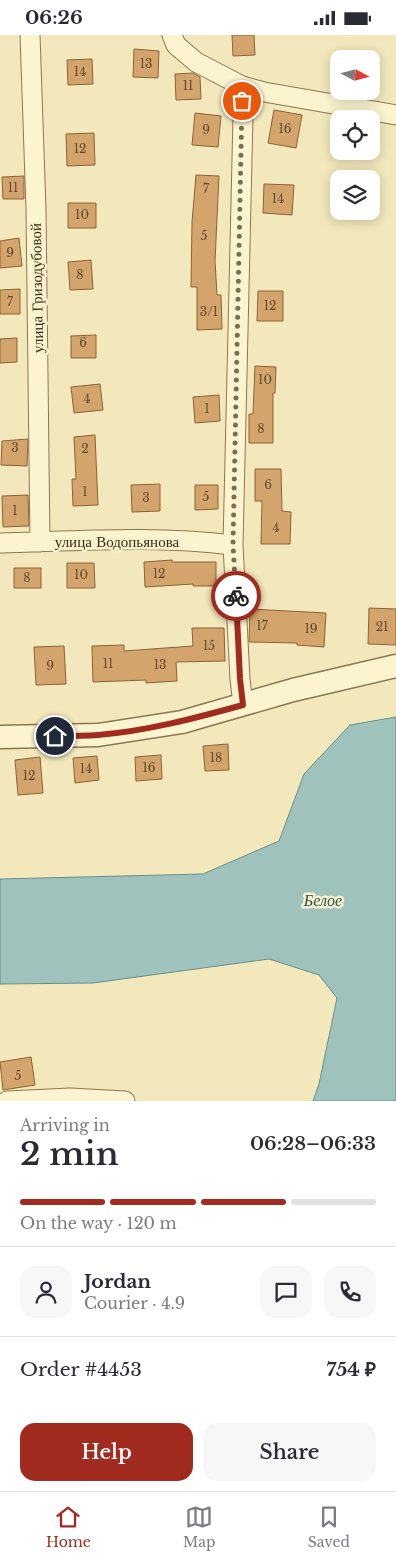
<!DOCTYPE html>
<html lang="en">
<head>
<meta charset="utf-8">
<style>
	:root { --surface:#fff; --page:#f7f7f7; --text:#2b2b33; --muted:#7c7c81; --line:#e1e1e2; --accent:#a02b1e }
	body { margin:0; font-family:"Libre Baskerville",serif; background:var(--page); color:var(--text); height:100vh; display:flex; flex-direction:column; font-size:19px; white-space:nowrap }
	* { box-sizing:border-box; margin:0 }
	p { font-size:16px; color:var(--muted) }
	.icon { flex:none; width:28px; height:28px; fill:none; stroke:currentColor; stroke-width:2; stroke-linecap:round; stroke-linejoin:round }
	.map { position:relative; height:1066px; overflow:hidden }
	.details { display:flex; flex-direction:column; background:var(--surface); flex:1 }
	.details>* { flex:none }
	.needle { width:32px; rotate:97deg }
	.fabs { position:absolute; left:330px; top:15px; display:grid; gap:10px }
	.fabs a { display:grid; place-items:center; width:50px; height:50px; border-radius:10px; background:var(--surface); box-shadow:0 2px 12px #0003; font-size:25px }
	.pin { position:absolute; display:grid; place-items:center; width:42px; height:42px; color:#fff; margin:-21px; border:2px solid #fff; border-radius:50%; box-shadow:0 1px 5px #0007 }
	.courier { position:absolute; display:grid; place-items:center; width:50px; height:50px; margin:-25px; border:4px solid #a02b1e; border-radius:50%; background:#fff; color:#222; box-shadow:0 1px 6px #0007 }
	.overview em { font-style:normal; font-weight:600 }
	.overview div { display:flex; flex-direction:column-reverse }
	.overview { display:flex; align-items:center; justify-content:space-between; height:85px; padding:0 20px }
	h1 { font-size:32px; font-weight:600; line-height:38px }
	.bar { display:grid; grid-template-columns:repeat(4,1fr); gap:8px 5px; align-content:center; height:60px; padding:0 20px }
	.bar i { height:6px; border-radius:4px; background:var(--line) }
	.bar .selected { background:var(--accent) }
	.bar p { grid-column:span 4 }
	.line { display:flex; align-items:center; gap:12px; padding:0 20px; border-top:1px solid var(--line) }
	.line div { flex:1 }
	.round { display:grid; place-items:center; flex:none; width:52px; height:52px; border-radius:15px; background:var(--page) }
	.button { display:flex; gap:10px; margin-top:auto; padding:10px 20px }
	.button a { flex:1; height:58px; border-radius:15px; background:var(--accent); color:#fff; font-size:20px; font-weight:600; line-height:58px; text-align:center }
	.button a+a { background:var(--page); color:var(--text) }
	.status { display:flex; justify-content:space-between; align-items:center; height:35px; padding:0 25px; background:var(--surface); direction:ltr }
	.status svg { height:14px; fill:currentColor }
	.dock { display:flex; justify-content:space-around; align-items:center; height:70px; border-top:1px solid var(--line); background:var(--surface); font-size:14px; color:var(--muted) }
	.dock a { display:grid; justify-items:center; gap:2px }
	.dock .selected { color:var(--accent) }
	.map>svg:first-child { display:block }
</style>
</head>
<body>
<div class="status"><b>06:26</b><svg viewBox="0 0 49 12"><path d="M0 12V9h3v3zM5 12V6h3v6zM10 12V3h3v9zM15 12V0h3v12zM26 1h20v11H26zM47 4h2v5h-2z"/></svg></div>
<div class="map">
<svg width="396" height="1066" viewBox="0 0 396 1066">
	<rect width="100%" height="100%" fill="#f2e8bb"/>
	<path fill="#a0c2bc" stroke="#67908b" d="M396,682V1066H313L319,1049L337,963L319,940L269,924L93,948L0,949V844L203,839L279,806L304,739L350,690Z"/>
	<path fill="#d4a46d" stroke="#8c6237" d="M232,0H254L255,20L233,21Z
		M134,14L159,16L158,43L133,42Z
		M92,24L93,49L68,50L67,25Z
		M193,38L200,42L201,64L176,65L175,39Z
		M274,75L302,80L296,113L268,108Z
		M195,78L221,81L218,112L192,110Z
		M94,98L95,130L67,131L66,99Z
		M196,140L219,141L215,226L217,260H221L222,294L197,295V252H191L192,187Z
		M24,141V164H3L2,142Z
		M264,149L294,150L292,180L263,178Z
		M68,168H96V193H68Z
		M19,203L22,231L0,233V206Z
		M91,225L93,254L70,255L68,227Z
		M20,254V279H0V255Z
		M258,256H283V286H257Z
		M96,300V323H71V301Z
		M17,303V327L0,328V304Z
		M255,331L276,332L275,358H273V408H249V379H253Z
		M100,349L103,375L74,378L71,352Z
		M219,360L220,386L195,388L193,362Z
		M95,400L98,470L73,471L72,444H76L74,402Z
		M28,404L27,431L1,430L2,406Z
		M255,434H281L282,476L291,477L290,509H261L262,466H255Z
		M160,449V476L132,477L131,450Z
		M195,450H218V474L195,475Z
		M28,460L29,491L3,492L2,461Z
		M172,525V527H216V551H193V549L145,552L144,527Z
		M67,528H94L95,553H67Z
		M14,533H41V553H14Z
		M369,573L396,574V610L368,609Z
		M250,574L326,578L324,612L297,610V608L249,607Z
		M192,593H224L225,626L176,627L177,646L146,648V645L93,647L92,611L124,610V616L193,611Z
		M64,611L66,649L36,650L34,612Z
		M228,709L229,735L205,736L203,711Z
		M161,720L162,744L136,746L135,722Z
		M97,721L99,745L75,748L73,723Z
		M40,722L43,758L18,760L15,725Z
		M31,1022L35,1050L3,1055L0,1027Z"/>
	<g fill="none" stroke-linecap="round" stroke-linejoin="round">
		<g stroke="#8b7753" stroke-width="21">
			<path id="minor" d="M30,0L36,174L40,507
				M172,0L176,10L196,27L242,51L264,57L396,80
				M242,51L243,82L233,510L240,644L243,670
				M0,508C77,506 156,500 233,510
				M7,1066L70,1063L125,1066"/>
		</g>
		<g stroke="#8b7753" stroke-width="25">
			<path id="tertiary" d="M0,702L98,700L182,687L293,655L396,631"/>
		</g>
		<use href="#minor" stroke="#fcf4cf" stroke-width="19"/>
		<use href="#tertiary" stroke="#fcf4cf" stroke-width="22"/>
	</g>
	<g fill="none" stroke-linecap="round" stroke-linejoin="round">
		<path stroke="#796e52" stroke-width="5" stroke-dasharray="0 9" d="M236,561L233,510L242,66"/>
		<path stroke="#a02b1e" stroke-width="6" d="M55,701C69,701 84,701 98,700C147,696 196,683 243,670L240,644L236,561"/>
	</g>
	<g text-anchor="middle" stroke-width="5" stroke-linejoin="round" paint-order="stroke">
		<g font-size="12" fill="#5f4a2f">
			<text x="146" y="33">13</text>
			<text x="80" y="41">14</text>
			<text x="188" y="55">11</text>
			<text x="285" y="98">16</text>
			<text x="206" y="99">9</text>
			<text x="80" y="118">12</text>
			<text x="13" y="157">11</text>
			<text x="206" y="158">7</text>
			<text x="278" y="168">14</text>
			<text x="82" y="184">10</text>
			<text x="204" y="205">5</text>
			<text x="10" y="222">9</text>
			<text x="80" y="244">8</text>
			<text x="10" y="271">7</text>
			<text x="270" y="275">12</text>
			<text x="209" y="281">3/1</text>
			<text x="83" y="312">6</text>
			<text x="265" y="349">10</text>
			<text x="87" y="368">4</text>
			<text x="207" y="378">1</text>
			<text x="261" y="398">8</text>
			<text x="15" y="417">3</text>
			<text x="85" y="418">2</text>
			<text x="268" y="454">6</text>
			<text x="85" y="461">1</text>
			<text x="206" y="466">5</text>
			<text x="146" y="467">3</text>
			<text x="15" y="480">1</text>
			<text x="276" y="497">4</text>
			<text x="159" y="543">12</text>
			<text x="81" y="544">10</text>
			<text x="27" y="547">8</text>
			<text x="262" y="595">17</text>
			<text x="382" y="596">21</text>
			<text x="311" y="598">19</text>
			<text x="209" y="615">15</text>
			<text x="108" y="633">11</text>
			<text x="160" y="634">13</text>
			<text x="50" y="635">9</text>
			<text x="216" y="727">18</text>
			<text x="149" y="737">16</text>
			<text x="86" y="738">14</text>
			<text x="29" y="745">12</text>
			<text x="18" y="1045">5</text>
		</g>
		<g font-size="15" fill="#382c1a" stroke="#f9f1cb">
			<text transform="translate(37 253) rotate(-91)" y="5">улица Гризодубовой</text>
			<text x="117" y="512">улица Водопьянова</text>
		</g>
		<g font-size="16" font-style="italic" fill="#27575a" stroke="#f9f1cb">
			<text x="323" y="871">Белое</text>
		</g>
	</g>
</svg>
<div class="fabs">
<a><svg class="needle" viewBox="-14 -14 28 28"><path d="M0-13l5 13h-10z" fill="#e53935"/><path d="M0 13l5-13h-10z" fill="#7c7c81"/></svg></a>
<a><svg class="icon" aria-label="locate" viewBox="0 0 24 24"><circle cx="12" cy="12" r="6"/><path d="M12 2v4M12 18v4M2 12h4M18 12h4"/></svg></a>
<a><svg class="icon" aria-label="layers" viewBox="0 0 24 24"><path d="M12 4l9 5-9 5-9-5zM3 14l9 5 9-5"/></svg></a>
</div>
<div class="pin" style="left:242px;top:66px;background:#ea580c"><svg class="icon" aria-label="bag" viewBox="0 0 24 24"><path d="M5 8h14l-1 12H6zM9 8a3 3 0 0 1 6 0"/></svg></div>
<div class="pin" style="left:55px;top:701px;background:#1f2937"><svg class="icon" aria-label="home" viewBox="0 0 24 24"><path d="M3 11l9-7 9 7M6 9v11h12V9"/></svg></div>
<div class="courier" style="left:236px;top:561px"><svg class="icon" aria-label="bike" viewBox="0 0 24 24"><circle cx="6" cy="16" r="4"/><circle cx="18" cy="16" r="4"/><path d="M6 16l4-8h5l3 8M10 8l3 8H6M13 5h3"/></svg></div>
</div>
<section class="details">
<div class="overview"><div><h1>2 min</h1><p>Arriving in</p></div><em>06:28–06:33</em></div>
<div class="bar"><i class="selected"></i><i class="selected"></i><i class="selected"></i><i></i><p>On the way · 120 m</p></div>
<div class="line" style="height:90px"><a class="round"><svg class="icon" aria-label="person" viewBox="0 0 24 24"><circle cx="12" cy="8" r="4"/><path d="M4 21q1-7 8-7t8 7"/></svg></a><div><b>Jordan</b><p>Courier · 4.9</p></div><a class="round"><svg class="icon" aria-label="chat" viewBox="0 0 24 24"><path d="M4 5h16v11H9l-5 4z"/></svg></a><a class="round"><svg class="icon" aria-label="phone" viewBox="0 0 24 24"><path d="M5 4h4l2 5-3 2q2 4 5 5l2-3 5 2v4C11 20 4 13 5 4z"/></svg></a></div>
<div class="line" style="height:65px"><div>Order #4453</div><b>754 ₽</b></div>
<div class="button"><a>Help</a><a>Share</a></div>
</section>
<nav class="dock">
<a class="selected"><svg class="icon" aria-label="home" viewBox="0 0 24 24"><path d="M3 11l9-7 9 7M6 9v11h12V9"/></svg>Home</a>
<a><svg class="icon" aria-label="map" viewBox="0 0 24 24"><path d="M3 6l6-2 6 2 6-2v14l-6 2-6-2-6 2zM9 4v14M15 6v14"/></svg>Map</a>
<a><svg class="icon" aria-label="saved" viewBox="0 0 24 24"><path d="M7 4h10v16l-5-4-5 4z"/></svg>Saved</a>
</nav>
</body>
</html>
